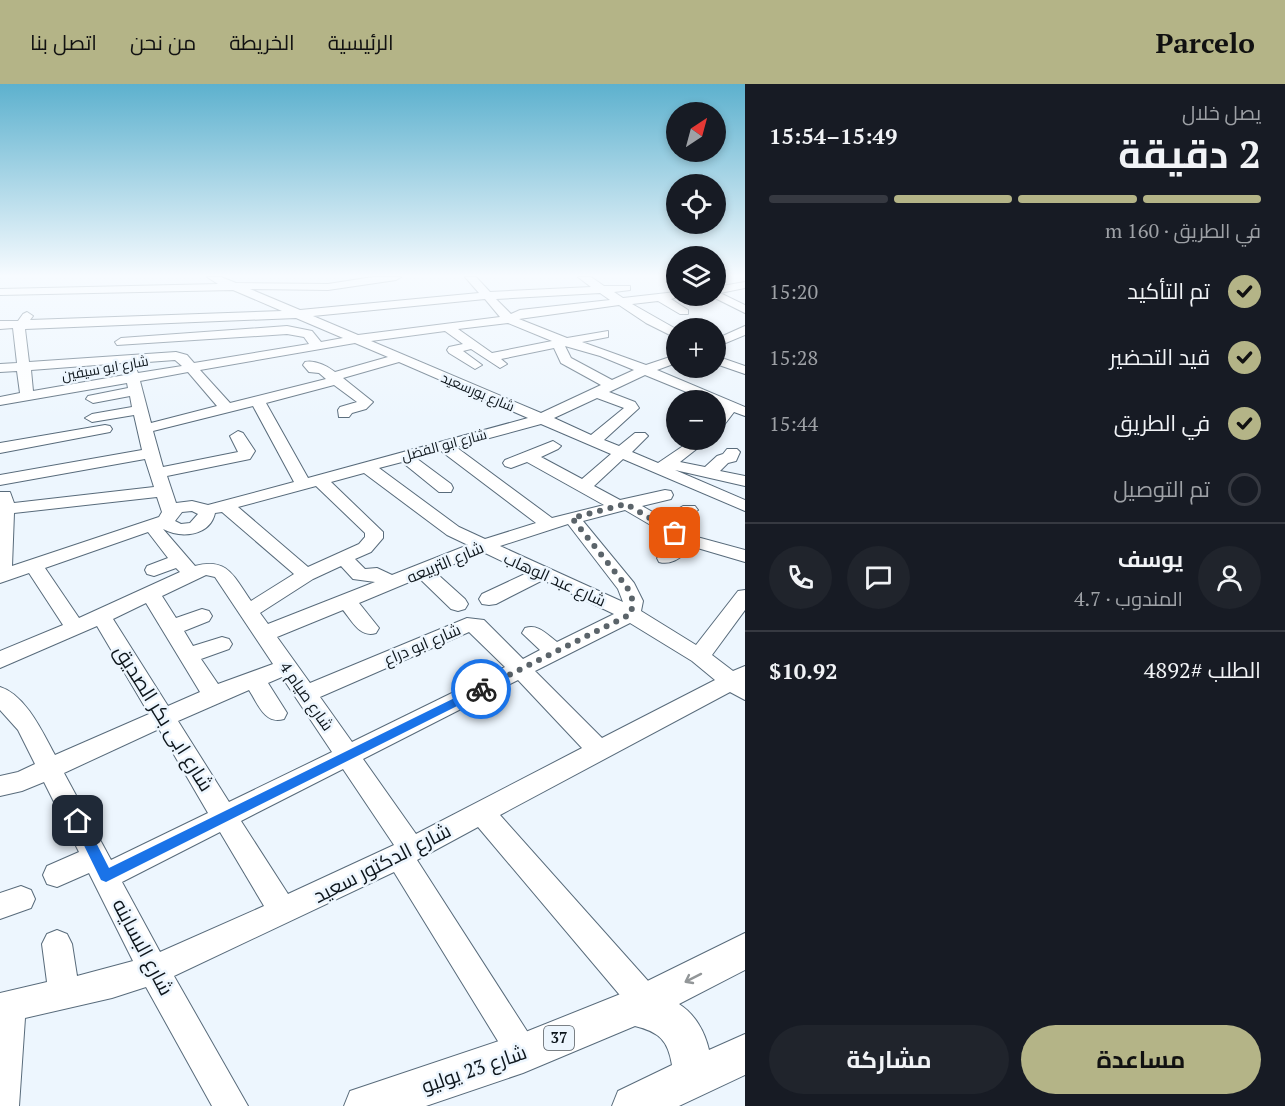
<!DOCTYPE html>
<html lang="ar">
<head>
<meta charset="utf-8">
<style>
	:root { --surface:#171b24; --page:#20242c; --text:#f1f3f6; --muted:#9ea1a6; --line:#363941; --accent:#b4b487 }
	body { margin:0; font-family:"PT Serif",Cairo,serif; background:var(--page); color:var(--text); direction:rtl; height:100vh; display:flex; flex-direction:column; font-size:22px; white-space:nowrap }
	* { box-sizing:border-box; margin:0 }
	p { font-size:20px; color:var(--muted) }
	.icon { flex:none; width:33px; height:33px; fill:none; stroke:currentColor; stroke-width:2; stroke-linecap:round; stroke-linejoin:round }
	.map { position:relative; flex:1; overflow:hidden; direction:ltr }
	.drawer { display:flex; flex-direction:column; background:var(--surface); width:540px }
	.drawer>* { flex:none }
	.needle { width:39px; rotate:36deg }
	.tools { position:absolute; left:666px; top:18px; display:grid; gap:12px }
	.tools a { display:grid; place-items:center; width:60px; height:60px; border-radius:50%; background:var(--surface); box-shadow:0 3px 9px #0003; font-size:30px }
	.pin { position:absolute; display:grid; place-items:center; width:51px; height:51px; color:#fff; margin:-26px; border-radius:12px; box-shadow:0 3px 9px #0006 }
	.courier { position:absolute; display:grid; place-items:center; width:60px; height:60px; margin:-30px; border:4px solid #1a73e8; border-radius:50%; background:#fff; color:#222; box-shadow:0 2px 8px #0007 }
	.head em { font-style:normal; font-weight:700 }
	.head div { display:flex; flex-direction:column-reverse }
	.head { display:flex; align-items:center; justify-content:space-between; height:102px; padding:0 24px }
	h1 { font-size:39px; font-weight:700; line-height:45px }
	.bar { display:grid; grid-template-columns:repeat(4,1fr); gap:9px 6px; align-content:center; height:72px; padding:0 24px }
	.bar i { height:8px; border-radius:4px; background:var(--line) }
	.bar .selected { background:var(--accent) }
	.bar p { grid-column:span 4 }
	.line { display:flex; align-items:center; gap:15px; padding:0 24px; border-top:2px solid var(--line) }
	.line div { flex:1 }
	.round { display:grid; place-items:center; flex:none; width:63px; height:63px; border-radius:32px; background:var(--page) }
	ol { padding:0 24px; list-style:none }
	li { display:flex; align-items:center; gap:18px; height:66px }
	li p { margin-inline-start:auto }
	li .icon { padding:6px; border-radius:50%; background:var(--accent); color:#111; stroke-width:4 }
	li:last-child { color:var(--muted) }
	li i { width:33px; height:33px; border:3px solid var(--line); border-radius:50% }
	.action { display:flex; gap:12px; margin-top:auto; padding:12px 24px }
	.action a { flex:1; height:69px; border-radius:36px; background:var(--accent); color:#111; font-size:24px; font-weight:700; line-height:69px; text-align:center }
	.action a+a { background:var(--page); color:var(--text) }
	header { display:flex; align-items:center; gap:36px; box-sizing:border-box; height:84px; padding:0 30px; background:var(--accent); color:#111 }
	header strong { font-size:28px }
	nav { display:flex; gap:33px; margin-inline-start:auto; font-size:21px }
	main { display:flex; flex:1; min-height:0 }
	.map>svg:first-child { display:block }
</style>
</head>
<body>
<header>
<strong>Parcelo</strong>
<nav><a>الرئيسية</a><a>الخريطة</a><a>من نحن</a><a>اتصل بنا</a></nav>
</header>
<main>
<section class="drawer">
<div class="head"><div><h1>2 دقيقة</h1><p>يصل خلال</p></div><em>15:49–15:54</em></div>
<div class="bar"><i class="selected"></i><i class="selected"></i><i class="selected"></i><i></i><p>في الطريق · 160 m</p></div>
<ol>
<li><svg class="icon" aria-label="check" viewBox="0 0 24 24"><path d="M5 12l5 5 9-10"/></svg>تم التأكيد<p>15:20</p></li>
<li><svg class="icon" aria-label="check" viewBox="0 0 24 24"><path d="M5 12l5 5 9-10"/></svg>قيد التحضير<p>15:28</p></li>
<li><svg class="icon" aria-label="check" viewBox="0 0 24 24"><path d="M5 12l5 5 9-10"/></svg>في الطريق<p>15:44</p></li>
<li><i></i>تم التوصيل</li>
</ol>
<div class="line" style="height:108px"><a class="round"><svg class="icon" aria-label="person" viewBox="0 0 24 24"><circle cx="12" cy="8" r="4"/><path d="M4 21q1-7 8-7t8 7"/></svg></a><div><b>يوسف</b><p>المندوب · 4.7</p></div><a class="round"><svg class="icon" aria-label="chat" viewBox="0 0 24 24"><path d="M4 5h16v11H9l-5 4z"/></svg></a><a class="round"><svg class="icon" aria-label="phone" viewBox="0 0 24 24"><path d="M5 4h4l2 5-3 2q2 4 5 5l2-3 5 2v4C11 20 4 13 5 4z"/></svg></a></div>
<div class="line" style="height:78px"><div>الطلب #4892</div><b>$10.92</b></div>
<div class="action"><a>مساعدة</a><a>مشاركة</a></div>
</section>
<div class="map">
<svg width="745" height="1022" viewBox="0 0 745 1022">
	<rect width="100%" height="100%" fill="#edf6fe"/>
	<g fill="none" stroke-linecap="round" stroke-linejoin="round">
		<g stroke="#586b7b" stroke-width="2">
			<path id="minor" d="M207,193H221L236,199L328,200L373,193H401L396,196L328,206L250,205L300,226L479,209L465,193H476L490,208L591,203L578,193H591L604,202H630V206L614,208L623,214L676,208V212H681L671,215L688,226V230H680L658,217L632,220L676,245V254L646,239L619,221L519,235L567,254L608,247V253L582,258L646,281L676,271V279L657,286L745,323V332L734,328L721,345L716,346V333L722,324L716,321V316H706L645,291L609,308L635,318L639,324L604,356L619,362L635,349H645L648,352L632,368L658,379L692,356H708L680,378L705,383L717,372L723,370L727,365H737L740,368L736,377L728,379L720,387L745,392V402L675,386L745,416V427L623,375L594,402L620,416L665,406L671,407L673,411L671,415L642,422L663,434L683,422H695L698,426L676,441L697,453L745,466V478L694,463C683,471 673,482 659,478L657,474L678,457L625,426L583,437L634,499L643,517L641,527L696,561L738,507L745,506V526L712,571L733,587L745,582V616L730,608L500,731L657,907L661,918L657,929L646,933L635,929L478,743L417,776L534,958L539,969L534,980L523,985L512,980L394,788L174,892L248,1022H212L146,903L112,914L25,934L19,1022H0V909L47,898L42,860L47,850L57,846L67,850L72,860L77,892L133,877L89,789L57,803L47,800L43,791L47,782L79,768L44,698L22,707L0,712V692L18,688L35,680L18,646L0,626V603C26,611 43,649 55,671L149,630L97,542L0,584V567L63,541L29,489L0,499V408H10L14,419L154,403L145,375L0,401V391L142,366L134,331L92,338L85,334L92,330L132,323L130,312L93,319L86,315L88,312L128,304L127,299L0,321V313L20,309L17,287L0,288V280L17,279L13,244L0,245V237H18L23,230L27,228L33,232L30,236L282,227L233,206L0,211V205L218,200ZM600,209L610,216L520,226L511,230L496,215ZM485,215L500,233L358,251L313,232ZM296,234L343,254L321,258L312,247L287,242L121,254L115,258L117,261L287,250L304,253L309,260L194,279L187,271L176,268L29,278L25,245ZM508,239L552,257L492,269L458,245ZM445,247L463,260L449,263L447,266L449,269L475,285L482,281L463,267L471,265L500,284L507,280L501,275L554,264L561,279L601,301L541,329L371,257ZM355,259L388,273L335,288C327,282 315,276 305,278L303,281L309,288L319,289L326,295L230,319L200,286ZM565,262L600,272L634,286L612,296L571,274ZM175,276L182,282L138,289L134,279ZM399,278L528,334L308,394L266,319L334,301L357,318L340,323L338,326L339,333H349L352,329L366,325L373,318L343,294ZM123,279L125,291L33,307L31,286ZM188,288L217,322L151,339L140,297ZM597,314L624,324L591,351L554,334ZM253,322L294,398L208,421L192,417L176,419L167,392L250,375L255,367L243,349L238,347L230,352L238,368L163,383L153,347ZM541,340L611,370L582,395L541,373L558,365L561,362L553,357L505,376L503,379L505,382L511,384L527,378L604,421L552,434L456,363ZM441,367L536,439L485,455L459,443L379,384L402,378L439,408H451L453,404L451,400L416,374ZM364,389L447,451L468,461L392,491L377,484L365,485L355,475L371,468L383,454V448L331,398ZM316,402L365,449V453L359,460L308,483L238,423ZM157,413L162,428L159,433L12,482L14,429ZM192,427L198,430L190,439L181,440L175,437L182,428ZM222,428L294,490L251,517C234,493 228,473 195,482L163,445C181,455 210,452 215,429ZM568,440L618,505L623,518L500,462ZM148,448L168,474L147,482L145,486L147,490L154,492L176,484L180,488L79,534L45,484ZM483,468L527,489L482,510L479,515L482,520L489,521L496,520L543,496L614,530L557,558C546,550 539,540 525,544L522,549L540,566L523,575L484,536L467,534L310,599L277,553L343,526C352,537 360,554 376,549L379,544L359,519L419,494L451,525L458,527L465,525L468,520L465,515L435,488ZM341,482L353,495L375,498L268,540L260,529L313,495ZM206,491L215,493L273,580L218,600L201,575L229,565L232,560L229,555L222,553L193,562L184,547L209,537L212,532L209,527L202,525L176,534L162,512ZM146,519L200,608L168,622L113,535ZM630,539L692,577L715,596L602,654L535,587ZM469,548L505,583L352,658L320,613ZM282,593L332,668L229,718L178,637L249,606C258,620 265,641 284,635L287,629L268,599ZM518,596L582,664L416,750L363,675ZM159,645L208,729L111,776L64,689ZM343,685L394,761L288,810L241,737ZM220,748L264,822L160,868L122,798Z
				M745,198V204L720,209L745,221V229L711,212H716V203Z
				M745,242V251L716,263V255Z
				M716,272L745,282V290L716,280Z
				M105,341L110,342L112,345L110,348L0,369V359Z
				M21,802L31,806L35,815L31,824L0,835V809Z"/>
		</g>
		<g stroke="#586b7b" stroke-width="2">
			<path id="major" d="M745,849V886L679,920C695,930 705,948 709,966L745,950V991L679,1022H612L618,1007L672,981C668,956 659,948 635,942L523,989L426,1022H344L350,1007L523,949L623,909Z"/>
		</g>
		<use href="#minor" fill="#fff" fill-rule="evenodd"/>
		<use href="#major" fill="#fff" fill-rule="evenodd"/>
	</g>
	<defs><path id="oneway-shaft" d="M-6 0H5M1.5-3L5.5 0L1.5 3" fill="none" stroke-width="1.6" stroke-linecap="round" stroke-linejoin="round" transform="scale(1.5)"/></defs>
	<use stroke="#929698" href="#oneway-shaft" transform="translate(693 894) rotate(153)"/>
	<linearGradient id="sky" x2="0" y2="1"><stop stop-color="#5db1ce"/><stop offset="0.57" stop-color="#f7fbff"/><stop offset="1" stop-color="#f7fbff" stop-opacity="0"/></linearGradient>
	<rect width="745" height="336" fill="url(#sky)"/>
	<path fill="#1a73e8" d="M481,601L487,605L485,608L106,798L101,796L72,737L78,732L83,733L109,784Z"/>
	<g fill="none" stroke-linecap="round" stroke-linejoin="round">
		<path stroke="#5b646a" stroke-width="6" stroke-dasharray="0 10.8" d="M481,605L631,530L633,517L627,503L572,434L626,420L675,449"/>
	</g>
	<g text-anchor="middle" stroke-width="5" stroke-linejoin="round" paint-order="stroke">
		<g font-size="14" fill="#0d151b" stroke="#edf6fe">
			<text transform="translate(105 284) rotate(-10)" y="5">شارع ابو سيفين</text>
			<text transform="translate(478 308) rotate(23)" y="5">شارع بورسعيد</text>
			<text transform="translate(444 361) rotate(-15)" y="5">شارع ابو الفضل</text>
		</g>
		<rect fill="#edf6fe" stroke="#50585f" stroke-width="1.5" x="544" y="942" width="30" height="24" rx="4.5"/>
		<g font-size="15" font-weight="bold" fill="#0d151b">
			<text x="559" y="959">37</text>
		</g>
		<g font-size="16" fill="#0d151b" stroke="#edf6fe">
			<text transform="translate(445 478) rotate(-23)" y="6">شارع التربيعه</text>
			<text transform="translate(555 495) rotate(24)" y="6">شارع عبد الوهاب</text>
			<text transform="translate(422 560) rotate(-23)" y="6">شارع ابو دراع</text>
			<text transform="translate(307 612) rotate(55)" y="6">شارع صيام 4</text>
		</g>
		<g font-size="20" fill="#0d151b" stroke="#edf6fe">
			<text transform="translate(164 634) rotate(58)" y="7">شارع ابى بكر الصديق</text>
			<text transform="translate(382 779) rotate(-27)" y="7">شارع الدكتور سعيد</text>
			<text transform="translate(143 863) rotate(62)" y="7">شارع البساينه</text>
			<text transform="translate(474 985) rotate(-19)" y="7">شارع 23 يوليو</text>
		</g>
	</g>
</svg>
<div class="tools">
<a><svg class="needle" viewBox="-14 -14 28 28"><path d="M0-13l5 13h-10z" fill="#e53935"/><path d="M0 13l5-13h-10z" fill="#9ea1a6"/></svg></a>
<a><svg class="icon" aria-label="locate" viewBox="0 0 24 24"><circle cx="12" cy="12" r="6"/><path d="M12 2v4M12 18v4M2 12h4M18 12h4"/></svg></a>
<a><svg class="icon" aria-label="layers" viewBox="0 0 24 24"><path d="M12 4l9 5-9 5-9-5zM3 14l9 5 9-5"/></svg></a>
<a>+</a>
<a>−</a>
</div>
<div class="pin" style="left:675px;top:449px;background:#ea580c"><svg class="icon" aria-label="bag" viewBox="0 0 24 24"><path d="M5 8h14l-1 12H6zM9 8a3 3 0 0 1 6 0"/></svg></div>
<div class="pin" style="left:78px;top:737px;background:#1f2937"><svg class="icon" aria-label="home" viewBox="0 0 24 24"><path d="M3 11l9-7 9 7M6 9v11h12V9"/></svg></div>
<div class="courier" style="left:481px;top:605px"><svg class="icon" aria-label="bike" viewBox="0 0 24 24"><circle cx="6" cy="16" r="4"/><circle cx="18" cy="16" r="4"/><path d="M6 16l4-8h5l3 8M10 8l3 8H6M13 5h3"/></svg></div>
</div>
</main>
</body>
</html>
